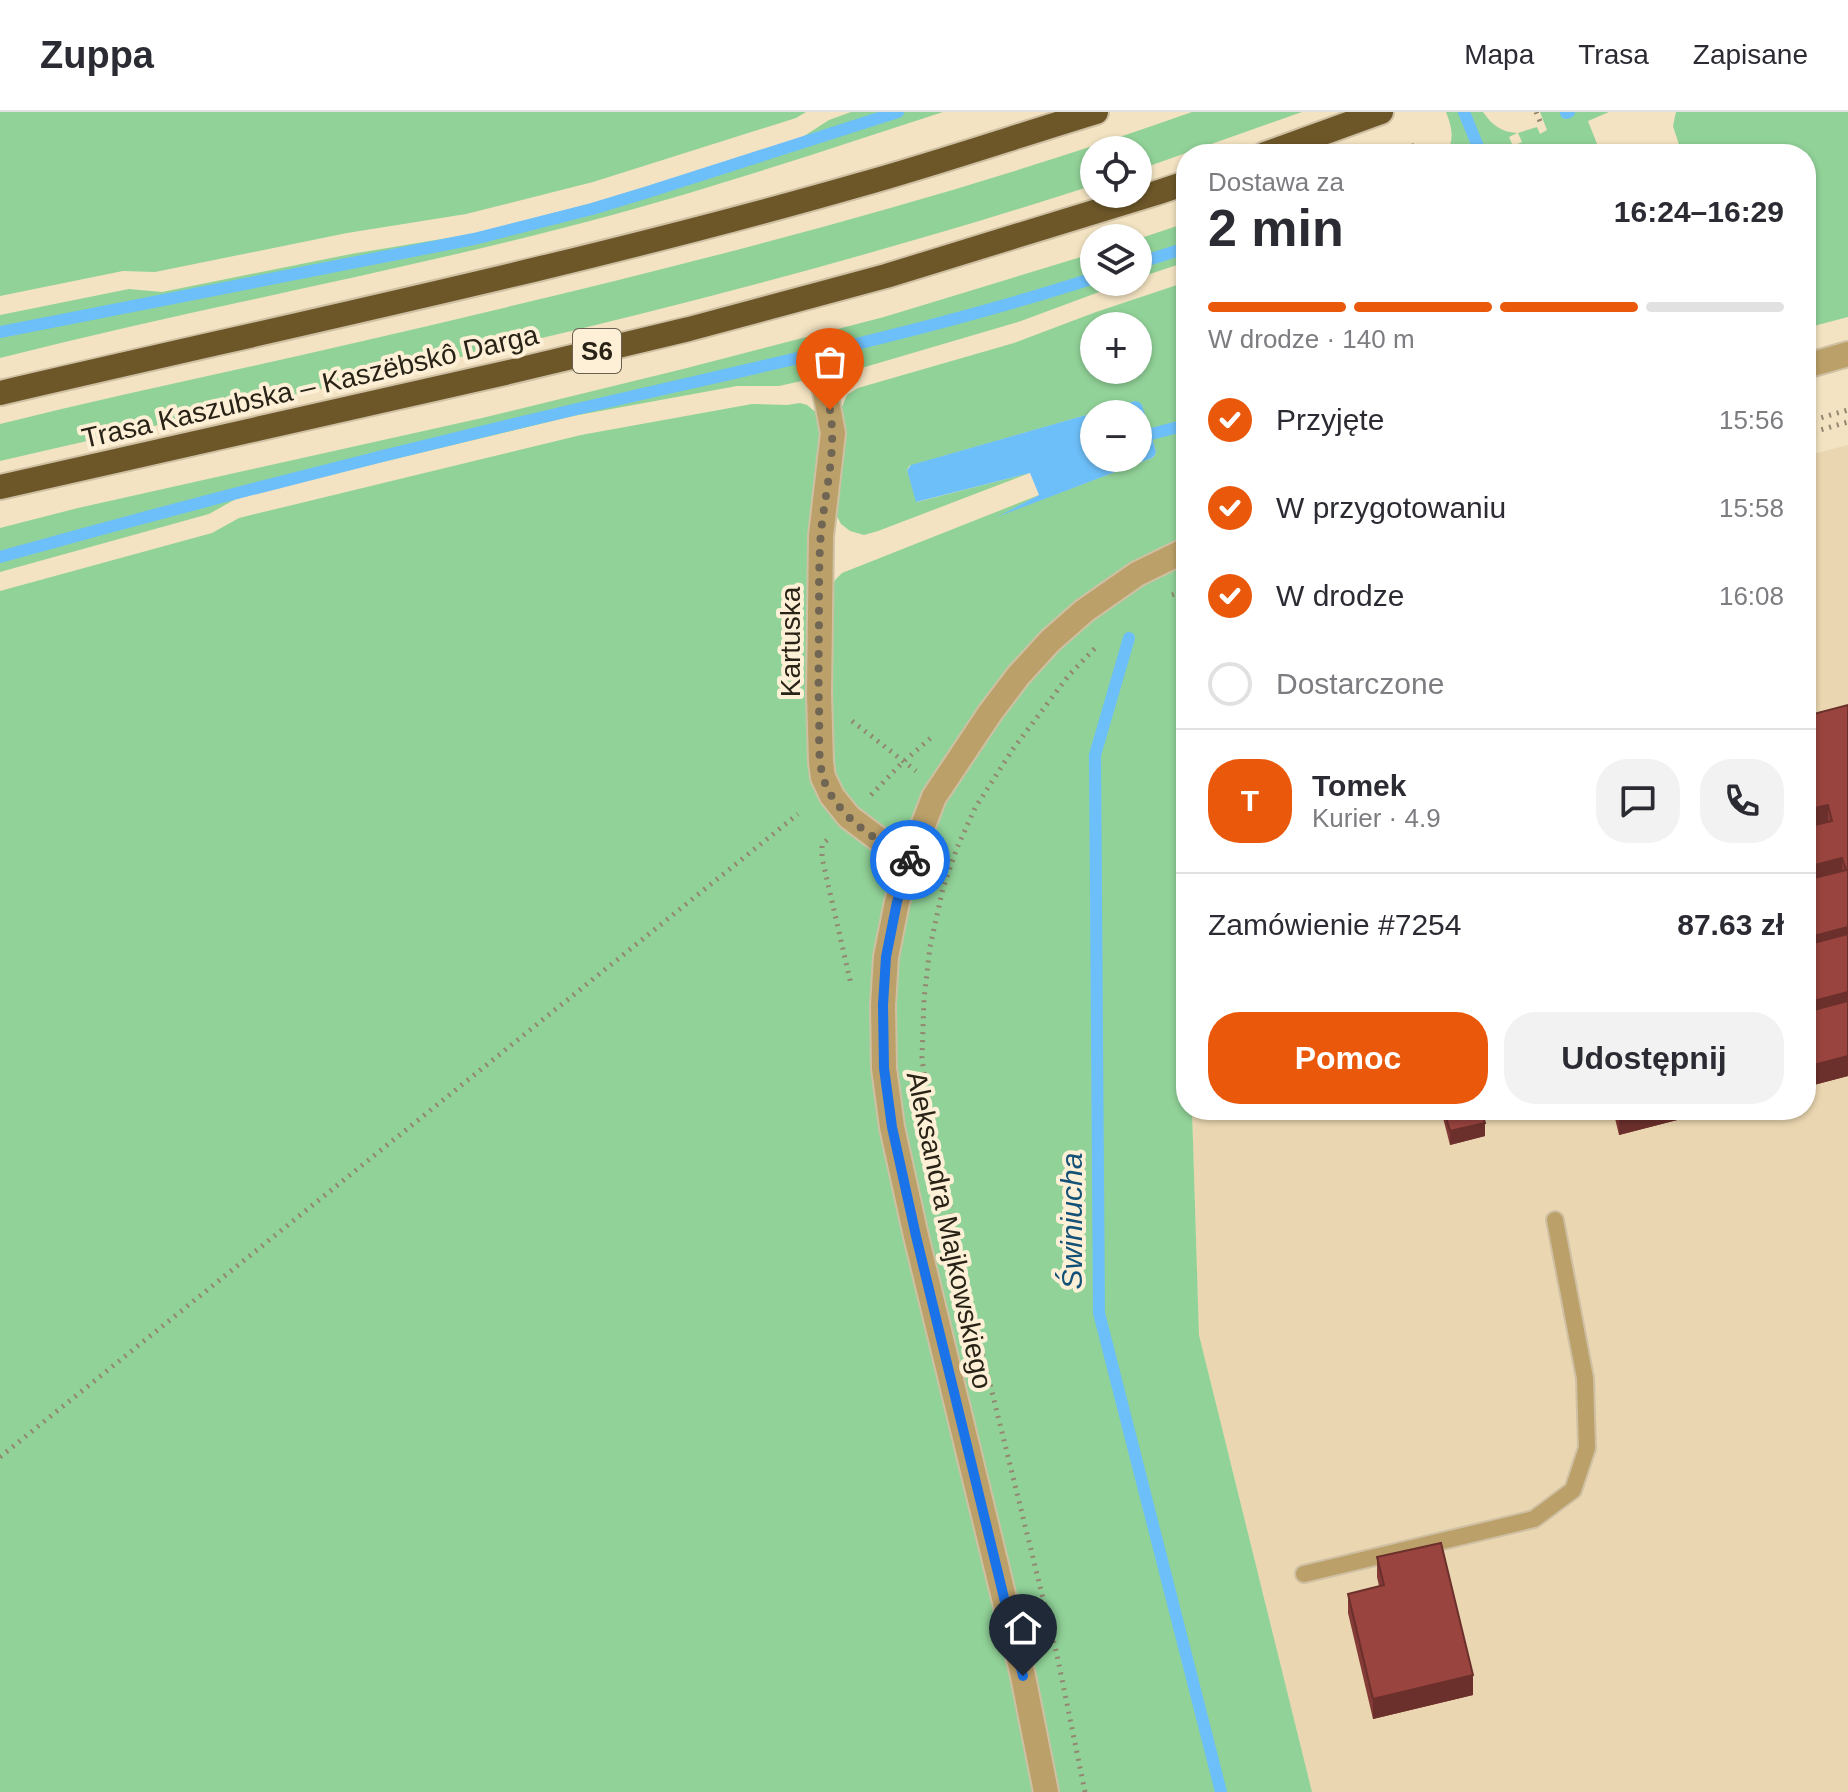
<!DOCTYPE html>
<html lang="pl">
<head>
<meta charset="utf-8">
<style>
	:root { --surface:#fff; --page:#f2f2f3; --text:#2b2b33; --muted:#7c7c81; --line:#e1e1e2; --accent:#ea580c }
	body { margin:0; font-family:Arial,sans-serif; background:var(--page); color:var(--text); height:100vh; display:flex; flex-direction:column; font-size:30px; white-space:nowrap }
	* { box-sizing:border-box; margin:0 }
	p { font-size:26px; color:var(--muted) }
	.icon { flex:none; width:44px; height:44px; fill:none; stroke:currentColor; stroke-width:2; stroke-linecap:round; stroke-linejoin:round }
	.map { position:relative; flex:1; overflow:hidden }
	.details { position:absolute; left:1176px; top:32px; width:640px; height:976px; display:flex; flex-direction:column; background:var(--surface); border-radius:32px; box-shadow:0 2px 6px #0004 }
	.details>* { flex:none }
	.tools { position:absolute; left:1080px; top:24px; display:grid; gap:16px }
	.tools a { display:grid; place-items:center; width:72px; height:72px; border-radius:50%; background:var(--surface); box-shadow:0 2px 6px #0004; font-size:40px }
	.pin { position:absolute; display:grid; place-items:center; width:68px; height:68px; color:#fff; margin:-82px -34px; border-radius:50% 50% 50% 0; rotate:-45deg; box-shadow:0 0 8px #0007 }
	.pin .icon { rotate:45deg }
	.courier { position:absolute; display:grid; place-items:center; width:80px; height:80px; margin:-40px; border:6px solid #1a73e8; border-radius:50%; background:#fff; color:#222; box-shadow:0 2px 10px #0007 }
	.headline em { font-style:normal; font-weight:700 }
	.headline div { display:flex; flex-direction:column-reverse }
	.headline { display:flex; align-items:center; justify-content:space-between; height:136px; padding:0 32px }
	h1 { font-size:52px; font-weight:700; line-height:60px }
	.bar { display:grid; grid-template-columns:repeat(4,1fr); gap:12px 8px; align-content:center; height:96px; padding:0 32px }
	.bar i { height:10px; border-radius:6px; background:var(--line) }
	.bar .active { background:var(--accent) }
	.bar p { grid-column:span 4 }
	.line { display:flex; align-items:center; gap:20px; padding:0 32px; border-top:2px solid var(--line) }
	.line div { flex:1 }
	.round { display:grid; place-items:center; flex:none; width:84px; height:84px; border-radius:32px; background:var(--page) }
	ol { padding:0 32px; list-style:none }
	li { display:flex; align-items:center; gap:24px; height:88px }
	li p { margin-inline-start:auto }
	li .icon { padding:8px; border-radius:50%; background:var(--accent); color:#fff; stroke-width:4 }
	li:last-child { color:var(--muted) }
	li i { width:44px; height:44px; border:4px solid var(--line); border-radius:50% }
	.primary-button { display:flex; gap:16px; margin-top:auto; padding:16px 32px }
	.primary-button a { flex:1; height:92px; border-radius:32px; background:var(--accent); color:#fff; font-size:32px; font-weight:700; line-height:92px; text-align:center }
	.primary-button a+a { background:var(--page); color:var(--text) }
	header { display:flex; align-items:center; gap:48px; box-sizing:border-box; height:112px; padding:0 40px; background:var(--surface); border-bottom:2px solid var(--line) }
	header strong { font-size:38px }
	nav { display:flex; gap:44px; margin-inline-start:auto; font-size:28px }
	.map>svg:first-child { display:block }
</style>
</head>
<body>
<header>
<strong>Zuppa</strong>
<nav><a>Mapa</a><a>Trasa</a><a>Zapisane</a></nav>
</header>
<div class="map">
<svg width="1848" height="1680" viewBox="0 0 1848 1680">
	<rect width="100%" height="100%" fill="#f3e3c2"/>
	<path fill="#ead6b0" d="M1848,333V1680H1312L1199,1223L1192,998H1806V344Z
		M1186,512V801L1180,599L1182,513Z"/>
	<path fill="#91d298" fill-rule="evenodd" d="M0,0H806L796,6L593,70L466,102L347,121L155,160L123,159L0,184Z
		M851,0H943C814,42 686,85 555,118C371,165 184,199 0,246V203L129,177L162,180L351,142L472,122L593,91L714,54L801,26L829,8Z
		M1192,0H1302L1138,58V38H1094V73C887,140 677,195 465,244C310,280 155,313 0,349V312C116,283 233,259 350,232C634,166 917,98 1192,0Z
		M1446,0H1483C1492,13 1501,20 1517,21L1509,25L1513,34L1522,30L1518,21L1537,15L1540,22L1547,18L1540,0H1609L1588,9L1601,42H1446C1455,27 1452,16 1446,0Z
		M1676,0H1848V205L1806,216V42H1682L1673,14Z
		M1186,111V150L1138,166V127Z
		M1094,141V170H1126L1021,209L865,255L779,274H737L573,304L241,384L209,402L0,460V416L78,396L482,306L683,257L884,205Z
		M1186,170V367L1180,599L1186,801V998H1192L1199,1223L1312,1680H0V479L212,421L239,406L581,323L752,292L787,293L800,291L807,293L818,302L822,315L831,580L830,478L835,468L842,461L1039,383L1006,401L1152,346L1155,343L1156,339L1142,294L1135,289L909,354L907,358L917,390L1030,361L878,419L864,423L850,419L841,412L834,399L843,320L842,295L847,283L858,276L1014,231L1096,200ZM1094,214H1138V258H1094Z"/>
	<path fill="#6dbff9" fill-rule="evenodd" d="M1135,289L1139,290L1142,293L1156,339L1155,343L1152,346L997,405L1039,383L1030,361L916,390L907,358L911,353ZM1094,302H1138V346H1094Z"/>
	<g fill="none" stroke-linecap="round" stroke-linejoin="round">
		<path stroke="#6dbff9" stroke-width="12" d="M1464,0L1481,42
			M1566,1L1569,0
			M1138,151L1186,136
			M0,220L474,127L592,97L648,80L898,0
			M1151,322L1186,313
			M0,445C190,392 381,343 573,298C748,257 923,221 1094,166
			M1129,526L1095,643L1099,1201L1221,1680"/>
		<g stroke="#cfc0a3" stroke-width="20">
			<path id="lane" d="M1304,1462L1534,1407L1573,1378L1587,1336L1585,1266L1555,1108"/>
		</g>
		<g stroke="#cfc0a3" stroke-width="28">
			<path id="street" d="M1806,254L1848,242
				M824,274L833,321L821,424L819,582L821,650L823,665L832,684L849,705L893,738L911,745
				M1046,1680L1023,1564L916,1124L892,1015L884,956L883,893L886,845L897,790L911,745L934,685L990,601L1018,564L1050,529L1084,499L1137,462L1186,438"/>
		</g>
		<g stroke="#cfc0a3" stroke-width="28">
			<path id="highway" d="M1265,42L1381,0
				M0,281C286,214 576,154 859,73C938,51 1017,24 1096,0
				M0,375L505,261L689,217L886,164L1156,81L1186,71"/>
		</g>
		<path stroke="#928770" stroke-width="5" stroke-dasharray="2 6" stroke-linecap="butt" d="M1536,0L1542,14
			M1411,32L1415,42
			M1806,310L1848,298
			M1806,322L1848,310
			M1172,483L1186,478
			M852,609L916,659
			M871,683L903,650L933,624
			M827,728L822,733V746L851,872
			M0,1345L798,702
			M1085,1680L1057,1543L973,1203L928,992L922,946L924,887L930,835L943,776L957,736L975,696L1013,637L1069,563L1098,533"/>
		<use href="#lane" stroke="#bba069" stroke-width="16"/>
		<use href="#street" stroke="#bba069" stroke-width="24"/>
		<use href="#highway" stroke="#6d5729" stroke-width="24"/>
	</g>
	<path fill="#843a36" d="M1848,593V964L1806,975V604Z
		M1441,998H1481L1485,1024L1450,1033Z
		M1613,998H1716L1619,1023Z
		M1377,1445L1473,1583L1373,1607L1348,1501V1482L1379,1474L1377,1465Z"/>
	<path fill="#6c302c" d="M1828,693V712L1806,718V698Z
		M1842,746V765L1807,775V755Z
		M1848,815V834L1806,845V826Z
		M1848,880V900L1806,911V891Z
		M1848,944V964L1806,975V955Z
		M1640,998H1716L1619,1023V1003Z
		M1485,1011V1024L1450,1033V1019Z
		M1473,1563V1583L1373,1607V1587Z"/>
	<path fill="#9a443f" stroke="#6c302c" stroke-width="2" d="M1848,593V815L1806,826V768L1846,758L1842,746L1807,755L1806,715L1832,709L1828,693L1806,698V604Z
		M1848,822V880L1806,891V833Z
		M1848,889V944L1806,955V900Z
		M1444,998H1481L1485,1011L1450,1019Z
		M1618,998H1640L1619,1003Z
		M1441,1431L1473,1563L1373,1587L1348,1482L1384,1473L1377,1445Z"/>
	<g fill="none" stroke-linecap="round" stroke-linejoin="round">
		<path stroke="#706653" stroke-width="8" stroke-dasharray="0 14.4" d="M830,298C837,338 825,380 821,420C819,444 819,469 819,493C819,528 818,563 819,597C820,619 817,644 823,665C833,701 878,732 911,745L910,748"/>
		<path stroke="#1a73e8" stroke-width="10" d="M910,748L897,790L886,845L883,893L884,956L892,1015L916,1124L1023,1564"/>
	</g>
	<g text-anchor="middle" stroke-width="8" stroke-linejoin="round" paint-order="stroke">
		<rect fill="#fdf0d6" stroke="#696050" stroke-width="2" x="573" y="217" width="48" height="44" rx="6"/>
		<g font-size="26" font-weight="bold" fill="#292317">
			<text x="597" y="248">S6</text>
		</g>
		<g font-size="28" fill="#292317" stroke="#fdf0d6">
			<text transform="translate(310 274) rotate(-13)" y="10">Trasa Kaszubska – Kaszëbskô Darga</text>
			<text transform="translate(790 530) rotate(-90)" y="10">Kartuska</text>
			<text transform="translate(950 1118) rotate(78)" y="10">Aleksandra Majkowskiego</text>
		</g>
		<g font-size="30" font-style="italic" fill="#135177" stroke="#fdf0d6">
			<text transform="translate(1072 1109) rotate(-90)" y="10">Świniucha</text>
		</g>
	</g>
</svg>
<div class="tools">
<a><svg class="icon" aria-label="locate" viewBox="0 0 24 24"><circle cx="12" cy="12" r="6"/><path d="M12 2v4M12 18v4M2 12h4M18 12h4"/></svg></a>
<a><svg class="icon" aria-label="layers" viewBox="0 0 24 24"><path d="M12 4l9 5-9 5-9-5zM3 14l9 5 9-5"/></svg></a>
<a>+</a>
<a>−</a>
</div>
<div class="pin" style="left:830px;top:298px;background:#ea580c"><svg class="icon" aria-label="bag" viewBox="0 0 24 24"><path d="M5 8h14l-1 12H6zM9 8a3 3 0 0 1 6 0"/></svg></div>
<div class="pin" style="left:1023px;top:1564px;background:#1f2937"><svg class="icon" aria-label="home" viewBox="0 0 24 24"><path d="M3 11l9-7 9 7M6 9v11h12V9"/></svg></div>
<div class="courier" style="left:910px;top:748px"><svg class="icon" aria-label="bike" viewBox="0 0 24 24"><circle cx="6" cy="16" r="4"/><circle cx="18" cy="16" r="4"/><path d="M6 16l4-8h5l3 8M10 8l3 8H6M13 5h3"/></svg></div>
<section class="details">
<div class="headline"><div><h1>2 min</h1><p>Dostawa za</p></div><em>16:24–16:29</em></div>
<div class="bar"><i class="active"></i><i class="active"></i><i class="active"></i><i></i><p>W drodze · 140 m</p></div>
<ol>
<li><svg class="icon" aria-label="check" viewBox="0 0 24 24"><path d="M5 12l5 5 9-10"/></svg>Przyjęte<p>15:56</p></li>
<li><svg class="icon" aria-label="check" viewBox="0 0 24 24"><path d="M5 12l5 5 9-10"/></svg>W przygotowaniu<p>15:58</p></li>
<li><svg class="icon" aria-label="check" viewBox="0 0 24 24"><path d="M5 12l5 5 9-10"/></svg>W drodze<p>16:08</p></li>
<li><i></i>Dostarczone</li>
</ol>
<div class="line" style="height:144px"><b class="round" style="background:var(--accent);color:#fff">T</b><div><b>Tomek</b><p>Kurier · 4.9</p></div><a class="round"><svg class="icon" aria-label="chat" viewBox="0 0 24 24"><path d="M4 5h16v11H9l-5 4z"/></svg></a><a class="round"><svg class="icon" aria-label="phone" viewBox="0 0 24 24"><path d="M5 4h4l2 5-3 2q2 4 5 5l2-3 5 2v4C11 20 4 13 5 4z"/></svg></a></div>
<div class="line" style="height:104px"><div>Zamówienie #7254</div><b>87.63 zł</b></div>
<div class="primary-button"><a>Pomoc</a><a>Udostępnij</a></div>
</section>
</div>
</body>
</html>
